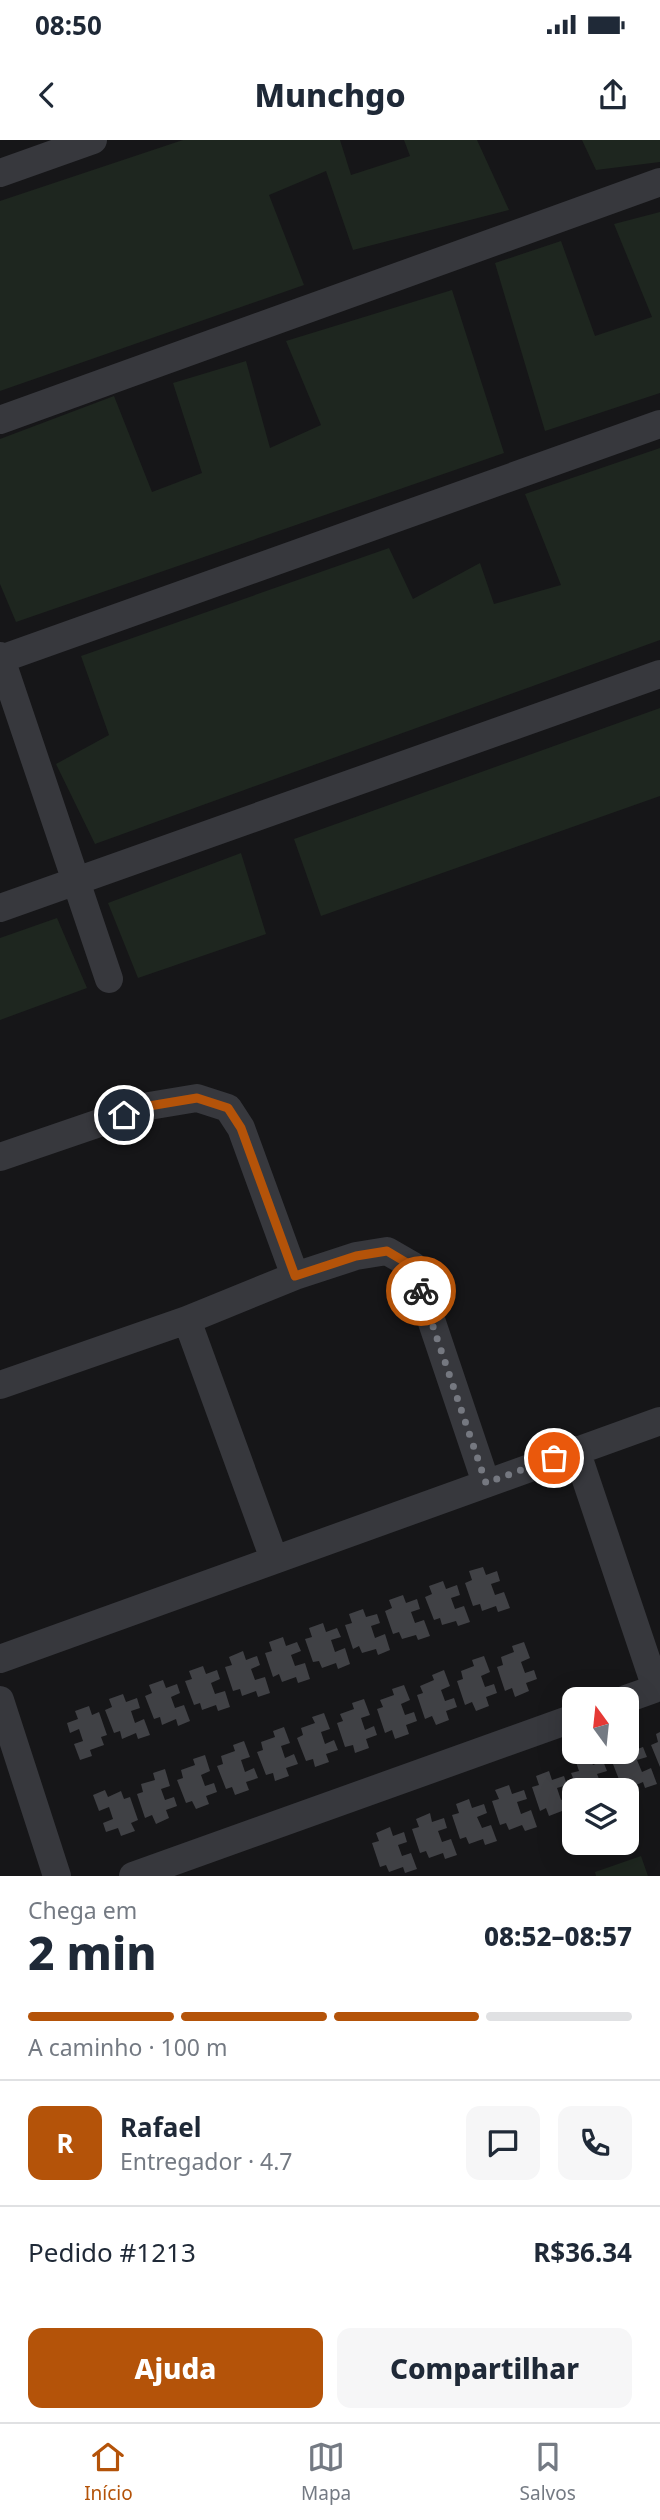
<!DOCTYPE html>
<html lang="pt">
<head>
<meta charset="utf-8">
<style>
	:root { --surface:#fff; --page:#f6f6f7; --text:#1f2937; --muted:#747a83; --line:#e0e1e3; --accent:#b45309 }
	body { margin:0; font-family:"Noto Sans",sans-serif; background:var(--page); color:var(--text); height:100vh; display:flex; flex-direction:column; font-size:26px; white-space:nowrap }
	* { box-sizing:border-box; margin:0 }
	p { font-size:23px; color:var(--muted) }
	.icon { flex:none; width:38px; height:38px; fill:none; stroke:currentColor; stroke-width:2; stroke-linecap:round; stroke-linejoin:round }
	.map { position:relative; height:1736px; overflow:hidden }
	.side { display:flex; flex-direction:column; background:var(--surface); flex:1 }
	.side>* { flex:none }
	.needle { width:46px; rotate:345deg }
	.tools { position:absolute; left:562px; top:1547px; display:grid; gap:14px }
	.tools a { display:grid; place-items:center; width:77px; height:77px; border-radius:14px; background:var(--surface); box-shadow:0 7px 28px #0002; font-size:35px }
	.pin { position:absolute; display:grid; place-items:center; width:60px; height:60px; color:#fff; margin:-30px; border:4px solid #fff; border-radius:50%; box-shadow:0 2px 7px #0007 }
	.courier { position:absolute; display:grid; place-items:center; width:70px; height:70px; margin:-35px; border:5px solid #b45309; border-radius:50%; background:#fff; color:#222; box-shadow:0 2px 9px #0007 }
	.summary em { font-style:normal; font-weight:800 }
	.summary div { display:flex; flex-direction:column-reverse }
	.summary { display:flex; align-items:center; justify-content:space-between; height:119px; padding:0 28px }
	h1 { font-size:46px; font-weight:800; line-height:52px }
	.bar { display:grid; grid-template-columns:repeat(4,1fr); gap:10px 7px; align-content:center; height:84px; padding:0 28px }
	.bar i { height:9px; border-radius:5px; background:var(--line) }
	.bar .on { background:var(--accent) }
	.bar p { grid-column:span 4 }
	.line { display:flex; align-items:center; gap:18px; padding:0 28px; border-top:2px solid var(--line) }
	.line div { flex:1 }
	.round { display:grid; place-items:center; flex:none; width:74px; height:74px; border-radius:14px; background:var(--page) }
	.action { display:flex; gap:14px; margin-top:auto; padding:14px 28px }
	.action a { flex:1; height:80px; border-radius:14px; background:var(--accent); color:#fff; font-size:28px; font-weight:800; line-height:80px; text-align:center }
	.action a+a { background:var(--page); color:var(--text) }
	.status { display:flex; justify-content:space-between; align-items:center; height:49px; padding:0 35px; background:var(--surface); direction:ltr }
	.status svg { height:19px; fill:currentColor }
	header { display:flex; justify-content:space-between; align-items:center; height:91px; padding:0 28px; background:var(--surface); font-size:32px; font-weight:800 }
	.tabs { display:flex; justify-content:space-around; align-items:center; height:98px; border-top:2px solid var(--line); background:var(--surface); font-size:19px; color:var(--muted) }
	.tabs a { display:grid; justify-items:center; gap:4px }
	.tabs .on { color:var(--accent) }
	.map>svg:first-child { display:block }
</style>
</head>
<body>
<div class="status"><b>08:50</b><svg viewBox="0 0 49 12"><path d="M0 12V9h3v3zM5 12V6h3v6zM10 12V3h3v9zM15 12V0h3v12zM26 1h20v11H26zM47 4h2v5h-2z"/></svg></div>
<header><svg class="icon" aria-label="back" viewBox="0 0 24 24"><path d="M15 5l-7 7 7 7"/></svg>Munchgo<svg class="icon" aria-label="share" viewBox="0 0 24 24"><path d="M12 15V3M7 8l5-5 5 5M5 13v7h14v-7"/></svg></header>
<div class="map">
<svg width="660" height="1736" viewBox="0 0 660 1736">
	<rect width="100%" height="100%" fill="#161618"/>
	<path fill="#1e261f" d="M183,0H340L351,35L410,16L404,0H477L509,70L353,110L326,31L269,55L304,145L0,251V61Z
		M582,0H660V22L596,30Z
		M660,72V253L545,291L495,123L561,101L595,196L652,177L614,84Z
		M452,150L504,313L16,482L0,444V299L114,256L152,352L202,333L173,243L246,221L270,308L321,285L286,201Z
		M660,308V500L95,704L56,624L109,595L81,516L389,408L413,459L480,423L494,464L561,445L525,354Z
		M660,568V656L321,776L294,699Z
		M241,713L266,794L138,838L108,763Z
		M57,778L87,848L0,880V798Z
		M641,1716L648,1736H596L595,1732Z"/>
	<path fill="#404145" d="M483,1427L486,1435L497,1431L500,1441L491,1444L495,1455L504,1452L510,1468L498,1472L496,1466L482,1471L480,1464L473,1466L465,1443L472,1440L469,1431Z
		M443,1441L446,1449L457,1445L460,1455L451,1458L455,1469L464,1466L470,1482L458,1486L456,1481L442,1485L440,1478L434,1480L425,1457L432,1454L429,1446Z
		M403,1455L406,1463L417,1459L420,1469L411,1472L415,1483L424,1480L430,1496L418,1500L416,1495L402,1499L399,1492L393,1494L385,1471L392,1468L389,1460Z
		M363,1469L366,1477L377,1474L380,1483L371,1486L375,1498L385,1494L390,1510L378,1515L376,1509L362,1513L359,1506L353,1509L345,1485L352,1483L349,1474Z
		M323,1483L326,1492L337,1488L341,1497L331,1500L335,1512L345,1508L350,1524L338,1529L336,1523L322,1528L319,1521L313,1522L305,1499L312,1497L309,1488Z
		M283,1497L286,1506L297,1502L301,1511L291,1515L295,1526L305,1523L310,1539L298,1543L296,1537L282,1542L279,1534L273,1537L265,1513L272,1511L269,1502Z
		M524,1502L530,1518L521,1522L525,1533L534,1530L537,1539L526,1543L529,1551L515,1557L512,1548L505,1551L497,1527L503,1525L501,1517L514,1512L512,1506Z
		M243,1511L246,1520L257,1516L260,1525L251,1529L255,1540L265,1537L270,1553L258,1557L256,1551L242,1556L240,1549L233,1551L225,1527L232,1525L229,1517Z
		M484,1516L490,1532L481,1536L485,1547L494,1544L497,1553L486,1557L489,1566L476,1571L472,1562L465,1565L457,1541L463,1539L461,1531L474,1526L472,1520Z
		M203,1526L206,1534L217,1530L220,1539L211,1543L215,1554L225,1551L230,1567L218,1571L216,1565L202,1570L200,1563L194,1565L185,1541L192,1539L189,1531Z
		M444,1530L450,1546L441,1550L445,1561L454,1558L457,1567L446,1571L449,1580L436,1585L432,1576L425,1579L417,1555L423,1553L420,1546L434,1540L432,1535Z
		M163,1540L166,1548L177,1544L180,1553L171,1557L175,1568L184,1565L190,1581L178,1586L176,1579L162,1585L160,1577L154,1579L145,1556L152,1553L149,1545Z
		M404,1545L410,1560L401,1564L405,1575L414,1572L417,1581L406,1585L409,1594L395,1599L392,1590L385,1593L377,1569L383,1567L380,1560L394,1555L392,1549Z
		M123,1554L126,1562L137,1558L140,1568L131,1571L135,1583L144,1579L150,1595L138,1599L136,1593L122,1599L120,1591L114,1593L105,1570L112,1567L109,1559Z
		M364,1559L370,1575L361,1578L365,1590L374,1586L377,1595L366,1599L369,1608L355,1613L353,1605L345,1607L337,1583L343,1581L340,1574L354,1569L352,1563Z
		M89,1566L92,1575L99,1572L107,1595L101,1597L104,1605L90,1610L92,1616L80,1620L74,1604L83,1601L79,1589L70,1593L67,1583L78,1579L75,1571Z
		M324,1573L330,1589L321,1592L325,1604L334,1600L338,1610L326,1614L329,1622L315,1627L313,1619L306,1621L297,1598L303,1595L301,1588L315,1583L312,1577Z
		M284,1587L290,1603L281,1606L285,1618L294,1614L298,1624L286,1628L289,1636L275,1641L273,1633L266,1635L257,1612L263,1610L261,1602L275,1597L273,1591Z
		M660,1592V1627L651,1605L658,1602L656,1594Z
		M244,1601L250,1617L241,1620L245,1632L254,1628L258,1638L246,1642L249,1650L235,1655L232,1647L226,1649L217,1626L223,1624L221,1616L235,1611L233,1605Z
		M629,1603L632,1611L643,1607L647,1617L637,1620L642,1632L651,1628L657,1644L645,1648L643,1642L629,1648L626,1640L620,1642L611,1619L618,1616L617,1612H626V1604Z
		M205,1615L210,1631L201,1635L205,1646L214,1643L217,1652L206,1656L209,1664L196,1669L192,1661L186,1663L177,1640L183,1638L181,1630L195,1625L193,1619Z
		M589,1617L593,1625L603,1621L607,1631L597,1634L602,1646L611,1642L614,1650H578L571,1633L579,1631L576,1622Z
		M165,1629L170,1646L161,1649L165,1660L174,1657L177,1666L166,1670L169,1678L156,1684L152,1675L145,1678L137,1654L143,1652L141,1644L155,1640L153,1633Z
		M549,1631L552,1640L564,1636L567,1645L557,1648L561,1660L571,1656L574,1673L565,1677L562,1671L549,1676L546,1668L540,1671L532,1647L539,1645L536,1636Z
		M509,1645L512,1654L524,1650L527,1659L517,1662L521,1674L531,1670L537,1687L525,1691L522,1685L509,1690L506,1683L500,1685L492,1661L499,1659L495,1650Z
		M105,1650L108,1657L121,1651L124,1659L130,1657L138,1680L131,1683L135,1691L121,1696L118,1688L106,1692L103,1683L113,1679L109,1667L99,1671L93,1655Z
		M469,1659L472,1668L484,1664L487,1673L477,1677L482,1688L491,1685L497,1701L485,1705L483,1699L469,1704L466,1697L460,1699L452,1675L459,1673L456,1664Z
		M430,1673L432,1682L444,1678L447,1688L438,1691L442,1702L451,1699L457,1715L445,1719L443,1713L429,1718L426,1711L420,1713L412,1689L419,1687L416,1679Z
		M390,1687L393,1696L404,1692L407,1702L398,1705L402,1716L411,1713L417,1729L405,1733L403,1727L389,1732L386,1725L380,1727L372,1703L379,1701L376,1693Z"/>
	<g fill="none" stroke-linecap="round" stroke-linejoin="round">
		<path stroke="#37383d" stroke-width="28" d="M0,33L93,0
			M0,280L660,42
			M0,516L109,839
			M1,519L660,284
			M0,768L660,534
			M0,1017L149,966L197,958L228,968L241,988L295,1136
			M187,1180L274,1419
			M0,1245L187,1180L295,1136L356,1116L387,1111L413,1126L486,1343
			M576,1310L656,1548
			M0,1519L660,1281
			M626,1559L660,1547
			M0,1560L57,1736
			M133,1736L574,1578"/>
	</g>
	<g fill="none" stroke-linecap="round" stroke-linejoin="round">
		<path stroke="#757880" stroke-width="7" stroke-dasharray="0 12.6" d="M421,1151L486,1343L554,1318"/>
		<path stroke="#b45309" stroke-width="9" d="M124,975L149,966L197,958L228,968L241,988L295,1136L356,1116L387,1111L412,1126L421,1151"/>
	</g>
</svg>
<div class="tools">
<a><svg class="needle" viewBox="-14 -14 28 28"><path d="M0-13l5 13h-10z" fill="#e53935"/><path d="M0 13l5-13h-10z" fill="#747a83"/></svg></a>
<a><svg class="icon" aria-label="layers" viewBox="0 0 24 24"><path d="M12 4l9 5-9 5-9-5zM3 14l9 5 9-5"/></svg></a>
</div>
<div class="pin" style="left:554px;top:1318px;background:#ea580c"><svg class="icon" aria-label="bag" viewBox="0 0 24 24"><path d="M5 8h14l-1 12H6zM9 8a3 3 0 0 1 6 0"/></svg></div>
<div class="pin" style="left:124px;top:975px;background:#1f2937"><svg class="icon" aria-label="home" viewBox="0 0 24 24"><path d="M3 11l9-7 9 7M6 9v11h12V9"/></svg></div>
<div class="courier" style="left:421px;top:1151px"><svg class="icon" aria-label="bike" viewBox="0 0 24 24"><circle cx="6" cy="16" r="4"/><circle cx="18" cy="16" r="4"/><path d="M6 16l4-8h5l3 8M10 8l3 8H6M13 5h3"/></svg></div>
</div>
<section class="side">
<div class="summary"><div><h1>2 min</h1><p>Chega em</p></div><em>08:52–08:57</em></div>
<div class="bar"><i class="on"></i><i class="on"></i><i class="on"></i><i></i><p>A caminho · 100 m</p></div>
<div class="line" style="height:126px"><b class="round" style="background:var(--accent);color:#fff">R</b><div><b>Rafael</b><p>Entregador · 4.7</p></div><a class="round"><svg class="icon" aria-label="chat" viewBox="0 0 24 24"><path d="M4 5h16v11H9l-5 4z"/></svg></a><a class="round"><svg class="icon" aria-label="phone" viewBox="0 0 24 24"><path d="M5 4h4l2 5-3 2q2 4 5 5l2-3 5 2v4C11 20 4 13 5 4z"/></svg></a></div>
<div class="line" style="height:91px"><div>Pedido #1213</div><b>R$36.34</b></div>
<div class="action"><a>Ajuda</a><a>Compartilhar</a></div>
</section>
<nav class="tabs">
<a class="on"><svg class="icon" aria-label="home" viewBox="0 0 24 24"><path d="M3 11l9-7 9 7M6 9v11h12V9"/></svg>Início</a>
<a><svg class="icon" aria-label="map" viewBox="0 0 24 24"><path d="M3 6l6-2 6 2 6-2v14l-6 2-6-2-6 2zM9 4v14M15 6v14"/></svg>Mapa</a>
<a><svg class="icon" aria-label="saved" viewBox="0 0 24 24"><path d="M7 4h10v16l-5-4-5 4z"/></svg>Salvos</a>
</nav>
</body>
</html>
